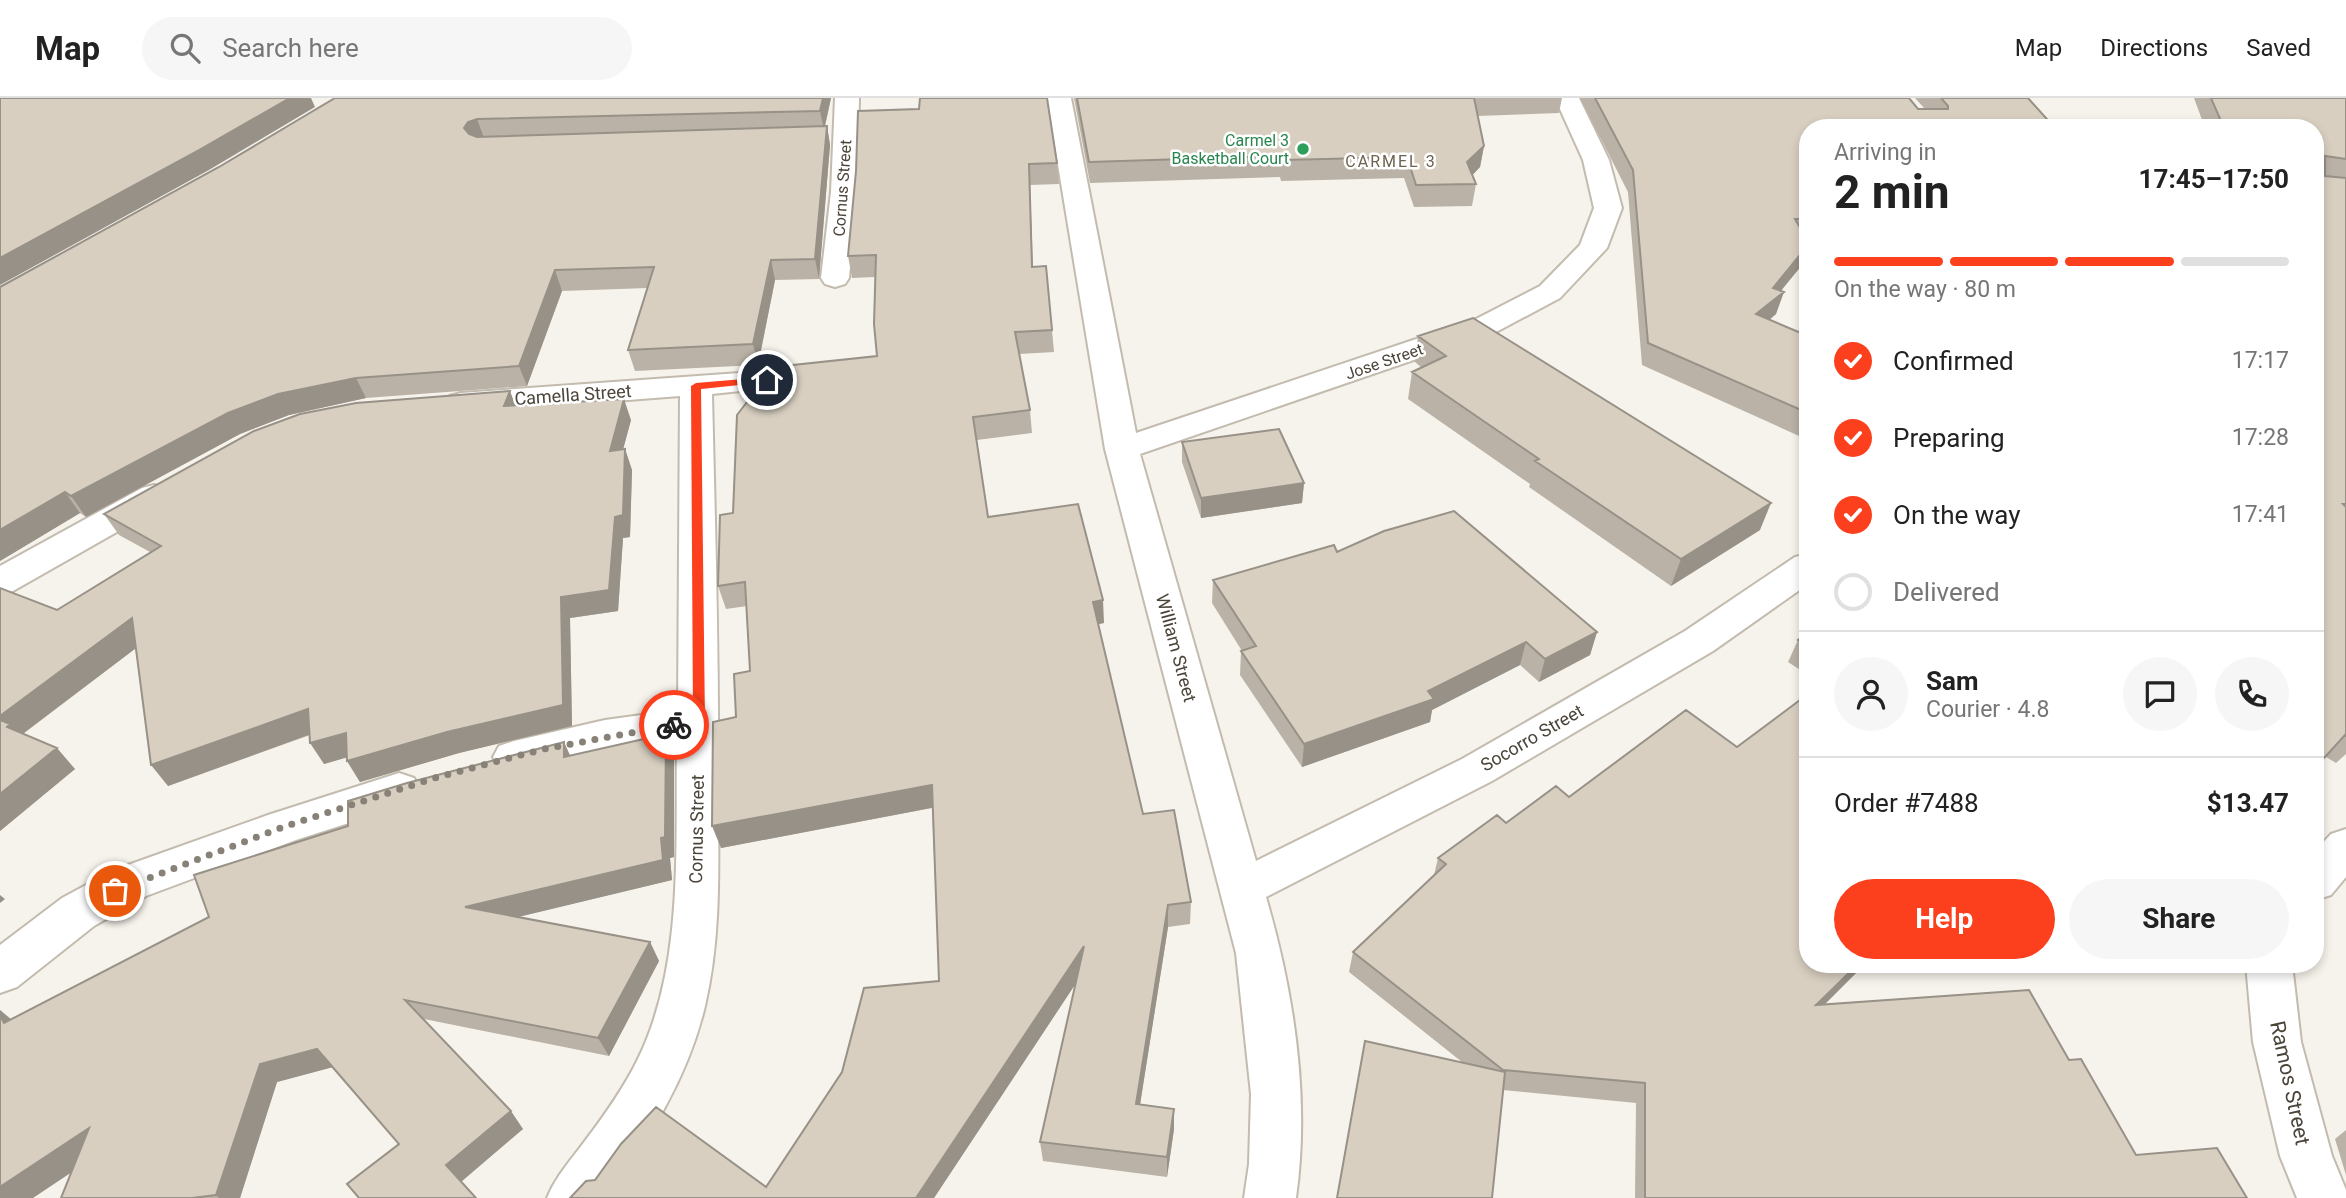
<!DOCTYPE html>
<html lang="en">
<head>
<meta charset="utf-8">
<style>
	:root { --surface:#fff; --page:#f6f6f6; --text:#222; --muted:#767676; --line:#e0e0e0; --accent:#fc3f1d }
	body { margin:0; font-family:Roboto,sans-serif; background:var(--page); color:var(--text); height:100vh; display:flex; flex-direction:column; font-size:26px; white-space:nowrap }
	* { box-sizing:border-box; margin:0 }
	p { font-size:23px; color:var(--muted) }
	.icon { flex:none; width:38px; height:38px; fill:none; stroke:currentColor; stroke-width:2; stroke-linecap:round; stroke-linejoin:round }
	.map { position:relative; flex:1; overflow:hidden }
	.drawer { position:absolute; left:1799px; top:21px; width:525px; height:854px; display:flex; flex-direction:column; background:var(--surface); border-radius:28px; box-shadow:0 4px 10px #0003 }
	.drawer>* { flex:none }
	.pin { position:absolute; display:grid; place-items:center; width:60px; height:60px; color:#fff; margin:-30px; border:4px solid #fff; border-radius:50%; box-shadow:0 2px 7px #0007 }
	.courier { position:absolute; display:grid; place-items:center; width:70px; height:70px; margin:-35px; border:5px solid #fc3f1d; border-radius:50%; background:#fff; color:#222; box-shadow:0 2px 9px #0007 }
	.head em { font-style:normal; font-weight:700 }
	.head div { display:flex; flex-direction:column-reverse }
	.head { display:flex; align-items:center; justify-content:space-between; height:119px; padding:0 35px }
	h1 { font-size:46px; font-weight:700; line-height:52px }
	.bar { display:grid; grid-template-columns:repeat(4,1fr); gap:10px 7px; align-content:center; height:84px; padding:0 35px }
	.bar i { height:9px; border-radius:5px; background:var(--line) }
	.bar .active { background:var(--accent) }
	.bar p { grid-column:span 4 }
	.line { display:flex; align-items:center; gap:18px; padding:0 35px; border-top:2px solid var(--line) }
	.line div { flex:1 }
	.round { display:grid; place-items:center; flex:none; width:74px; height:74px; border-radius:37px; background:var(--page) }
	ol { padding:0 35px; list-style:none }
	li { display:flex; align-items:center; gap:21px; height:77px }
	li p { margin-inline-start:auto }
	li .icon { padding:7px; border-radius:50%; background:var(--accent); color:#fff; stroke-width:4 }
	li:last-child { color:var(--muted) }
	li i { width:38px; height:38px; border:4px solid var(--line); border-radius:50% }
	.button { display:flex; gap:14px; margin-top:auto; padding:14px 35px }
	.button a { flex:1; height:80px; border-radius:42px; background:var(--accent); color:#fff; font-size:28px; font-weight:700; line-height:80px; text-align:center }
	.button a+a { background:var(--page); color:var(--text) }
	header { display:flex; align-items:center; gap:42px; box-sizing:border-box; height:98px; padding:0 35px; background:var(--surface); border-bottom:2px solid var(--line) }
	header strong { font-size:33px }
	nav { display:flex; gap:38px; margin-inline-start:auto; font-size:24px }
	.search { width:490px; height:63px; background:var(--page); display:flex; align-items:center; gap:18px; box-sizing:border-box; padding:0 24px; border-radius:38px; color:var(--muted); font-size:26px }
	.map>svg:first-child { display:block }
</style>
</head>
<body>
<header>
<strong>Map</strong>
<div class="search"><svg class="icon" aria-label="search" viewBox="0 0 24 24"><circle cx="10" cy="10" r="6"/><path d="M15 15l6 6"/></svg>Search here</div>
<nav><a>Map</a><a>Directions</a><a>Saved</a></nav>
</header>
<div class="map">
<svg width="2346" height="1100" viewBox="0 0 2346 1100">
	<rect width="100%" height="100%" fill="#f6f3ec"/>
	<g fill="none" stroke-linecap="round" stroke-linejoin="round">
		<g stroke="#c2bbae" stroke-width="4">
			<path id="street" d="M835,0H859L857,94L849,180L845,186L835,189L825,186L821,180L831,94Z
				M1047,0H1071L1136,335L1476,221L1540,188L1580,147L1594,110L1583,62L1555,0H1579L1609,62L1622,110L1607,150L1560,200L1498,233L1140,356L1256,763L1462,661L1685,533L1795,459L1808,456V486L1713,553L1492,683L1266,799C1294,895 1310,1001 1296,1100H1244L1249,1066L1251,996L1236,855L1105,351Z
				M767,273L778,275L783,282L778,289L712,296C715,426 719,557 718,687C718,761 722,836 705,908C688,979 649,1042 606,1100H547C556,1078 571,1062 585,1043C604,1018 623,991 637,963C685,867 675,747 677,643L605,654L514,675L499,670L493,659L499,648L514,643L605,622L678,612L680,298L461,315L450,312L445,305L450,298L461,295Z
				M154,387L166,390L171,398L166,406L13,493L0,497V468L142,390Z
				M399,675L414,680L420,692L414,704L296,742L146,798L94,828L17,889L0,895V847L62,800L114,772L268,717Z
				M2346,731V779L2331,797L2315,802V753L2331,736Z
				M2246,866H2292L2301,944L2332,1058L2346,1092V1100H2297L2280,1058L2253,944Z"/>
		</g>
		<use href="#street" fill="#fff" fill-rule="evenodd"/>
	</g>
	<path fill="#bab2a6" d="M335,0H831L825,28H827L830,47L819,181L775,182L758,267L635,273L628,252L648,190L562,193L527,288L366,300L289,317L240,336L86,419L80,415L0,463L219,69Z
		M1074,0H1562L1559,15L1477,18L1484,48L1480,69L1472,77L1476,86L1472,108L1414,109L1404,80L1281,83L1280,79L1090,85Z
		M1580,0H1909L1918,11H1925L1915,0H2028L1808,30V150L1802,167L1781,193L1776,216L1769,222L1808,238V342L1642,267L1628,94Z
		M2194,0H2346V656L2336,665L2326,659L2315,30H2205Z
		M1057,65L1059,86L1030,87L1033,169L1052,232L1054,254L1019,256L1030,312L1032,335L977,342L988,419L1104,525L1098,526L1143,716L1191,804L1190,826L1168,829L1140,1006L1174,1011V1031L1167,1079L1043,1063L1040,1044L1076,885L934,1100H570L766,1089L939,883L932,710L721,750L736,619L750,573L747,508L726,511L718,488L733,415L877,258L875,179L852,180L848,158L856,73Z
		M1418,238L1760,432L1671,488L1529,389L1530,386L1408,301L1412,274L1422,270L1415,264Z
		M515,307L631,322L623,351H625L632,372L630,439L623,440L618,513L570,520L572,628L459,655L360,684L347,663L346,659L324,666L310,637L168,688L136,550L23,636L75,671L0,733V490L57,512L150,454L119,437L104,416Z
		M1182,344L1304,385L1302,405L1201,420L1182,364Z
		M1337,454L1597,534L1590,557L1539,584L1520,567L1432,612L1430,624L1302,669L1240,577L1241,553H1242L1212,505L1213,482Z
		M1808,535V577L1788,564L1798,542Z
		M564,644L570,657H674V759L670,760L672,782L517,819L650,844L659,863L609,958L424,921L523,1031L461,1083L399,1046L333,969L277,984L240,1100H61L71,1074L0,1100V912L11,921L209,819L348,728Z
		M1737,649L1808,866H1865L1824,907L2069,962L2136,1057L2247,1100H1635L1636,1005L1503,992L1462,964L1349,874L1353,854L1434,777L1438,760L1506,725L1569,699Z
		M2346,1032V1077L2335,1041Z"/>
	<path fill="#979187" d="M290,0H311L315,9L209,72L0,187V160Z
		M823,0H831L824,32L820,13Z
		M477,21L484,40L471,49L464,30L468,24Z
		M827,28L830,47L819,181L815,161Z
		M1484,48L1480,69L1464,86L1467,64Z
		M1029,66L1030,87L1033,191L1032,169Z
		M1808,147L1802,167L1773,202L1784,194L1776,216L1749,239L1756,216L1773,190Z
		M771,162L775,182L758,267L753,246Z
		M555,172L562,193L527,288L519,268Z
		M356,280L366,300L289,317L240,336L86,419L71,398L228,315L278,296Z
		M510,293L518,314L504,308Z
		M624,301L631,322L617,374L610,353Z
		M625,351L632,372L630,439L623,440L618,513L570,520L572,628L459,655L360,684L347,663L561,499L615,419Z
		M1304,385L1302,405L1201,420V400Z
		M65,394L80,415L0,463V432Z
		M1771,405L1760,432L1671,488L1681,461Z
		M1103,502L1104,525L1094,527L1093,504Z
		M132,520L148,541L21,637L0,626V618Z
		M1597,534L1590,557L1539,584L1545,561Z
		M1526,544L1520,567L1432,612L1430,624L1302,669L1304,646L1428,593Z
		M308,611L322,632L168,688L151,667Z
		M346,635L359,656L324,666L310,645Z
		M666,636L674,657V759L670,760L672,782L477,829L465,809L661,740Z
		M564,644L573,665L564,659Z
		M57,650L75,671L0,733V696Z
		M932,687L936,709L721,750L712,728Z
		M0,797L5,801L0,805Z
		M1168,807V829L1137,1026L1136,1006Z
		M650,844L659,863L609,958L598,940Z
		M1084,848L1086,870L934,1100H916Z
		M1858,866H1865L1804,927L1816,907Z
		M0,912L16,926L4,925L0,917Z
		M317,951L333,969L277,984L240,1100H219L216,1097L260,966Z
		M1174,1011V1031L1167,1079V1059Z
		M511,1013L523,1031L461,1084L446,1067Z
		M89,1030L111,1048L33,1100H0V1089Z"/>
	<path fill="#d8cfc1" stroke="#979187" stroke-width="2" d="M0,0H290L199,52L0,160Z
		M335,0H823L820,13L477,21L468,24L464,30L469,36L477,39L827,28L815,161L771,162L753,246L628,252L654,169L555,172L519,268L356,280L278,296L228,315L71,398L65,394L0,432V189L219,69Z
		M920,0H1047L1057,65L1029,66L1032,169L1046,168L1052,232L1015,234L1030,312L973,319L988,419L1078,406L1103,502L1093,504L1143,716L1174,712L1191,804L1168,807L1136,1006L1174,1011L1167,1059L1040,1044L1084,848L916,1100H570L586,1083L595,1082L621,1046L656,1009L766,1089L842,974L864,890L939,883L932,687L712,728L713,624L736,619L734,576L750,573L745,484L718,488L720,417L733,415L737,317L774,269L877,258L874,226L876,157L848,158L856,73L858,13L919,11Z
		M1077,0H1474L1484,48L1467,64L1476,86L1416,87L1407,59L1283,62L1281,58L1089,64Z
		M1595,0H1909L1918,11H1948V8L1941,0H2028L2055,30H1808V121H1795L1808,143V147L1773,190L1784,194L1756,216L1808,238V315L1648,245L1633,72Z
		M2211,0H2346V61L2325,58V78L2346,80V406H2343L2346,409V638L2345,637L2315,670V30H2224Z
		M1473,220L1771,405L1681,461L1535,363L1539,361L1412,274L1446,258L1418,238Z
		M510,293L504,308L624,301L610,353L625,351L623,417L615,419L609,492L561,499L563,607L447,634L347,663L346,635L310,645L308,611L151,667L132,520L0,618V490L57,512L161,448L104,416L254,333L300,316L356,305Z
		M1279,331L1304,385L1201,400L1182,344Z
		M1454,413L1597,534L1545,561L1526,544L1428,593L1434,601L1304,646L1241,553L1256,548L1213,482L1334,447L1337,454L1384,433Z
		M1808,535V549L1798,542Z
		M1808,596V866H1858L1816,907L2029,892L2069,962L2081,961L2136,1057L2217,1050L2247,1100H1645V985L1503,972L1353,854L1446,766L1438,760L1497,717L1506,725L1556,688L1569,699L1686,612L1737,649Z
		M0,622L10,626L7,629L57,650L0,696Z
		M666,636L665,739L661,740L663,762L465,809L650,844L598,940L405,902L511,1013L446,1067L476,1100H359L347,1086L399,1046L317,951L260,966L216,1097L192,1100H61L89,1030L0,1089V917L4,925L209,819L194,777L348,728V703L407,685L564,644V659Z
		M1365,943L1505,974L1492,1100H1337Z"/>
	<path fill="#fc3f1d" d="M767,279L770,280V284L701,291L705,624L699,628L674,632L668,627L670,624L693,620L691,288L696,285Z"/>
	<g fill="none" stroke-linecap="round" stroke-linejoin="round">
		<path stroke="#878178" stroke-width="7" stroke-dasharray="0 12.6" d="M115,793L283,729L438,679L544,651L674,627"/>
	</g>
	<circle fill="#2e9e5b" stroke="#fff" stroke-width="2.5" cx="1303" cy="51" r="7"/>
	<g text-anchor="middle" stroke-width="5" stroke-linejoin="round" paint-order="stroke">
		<g font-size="16" fill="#27864d" stroke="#fff" text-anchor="end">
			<text x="1289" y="48">Carmel 3<tspan x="1289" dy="18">Basketball Court</tspan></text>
		</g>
		<g font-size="16" letter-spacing="2" fill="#6e6250" stroke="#fff">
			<text x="1391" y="69">CARMEL 3</text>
		</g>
		<g font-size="16" fill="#4b4439" stroke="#fff">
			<text transform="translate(842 90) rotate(-86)" y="6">Cornus Street</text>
			<text transform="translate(1384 263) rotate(-19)" y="6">Jose Street</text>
		</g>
		<g font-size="18" fill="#4b4439" stroke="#fff">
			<text transform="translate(573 297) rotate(-4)" y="6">Camella Street</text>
			<text transform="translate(1176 550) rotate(75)" y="6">William Street</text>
			<text transform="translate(1532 640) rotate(-30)" y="6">Socorro Street</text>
			<text transform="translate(697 731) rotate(-89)" y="6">Cornus Street</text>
		</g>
		<g font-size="21" fill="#4b4439" stroke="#fff">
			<text transform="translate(2290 985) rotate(78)" y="7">Ramos Street</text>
		</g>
	</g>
</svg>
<div class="pin" style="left:115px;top:793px;background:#ea580c"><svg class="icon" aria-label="bag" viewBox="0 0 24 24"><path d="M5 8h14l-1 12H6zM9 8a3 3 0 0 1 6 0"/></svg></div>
<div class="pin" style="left:767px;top:282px;background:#1f2937"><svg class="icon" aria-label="home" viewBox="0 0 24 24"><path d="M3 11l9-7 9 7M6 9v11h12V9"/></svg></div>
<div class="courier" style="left:674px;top:627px"><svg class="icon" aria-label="bike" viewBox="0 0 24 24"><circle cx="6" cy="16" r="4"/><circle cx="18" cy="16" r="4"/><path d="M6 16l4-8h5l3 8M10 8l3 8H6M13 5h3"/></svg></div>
<section class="drawer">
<div class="head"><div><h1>2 min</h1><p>Arriving in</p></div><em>17:45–17:50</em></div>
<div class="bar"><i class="active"></i><i class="active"></i><i class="active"></i><i></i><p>On the way · 80 m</p></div>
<ol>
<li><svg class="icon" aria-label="check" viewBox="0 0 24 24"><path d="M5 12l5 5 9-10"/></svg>Confirmed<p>17:17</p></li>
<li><svg class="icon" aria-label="check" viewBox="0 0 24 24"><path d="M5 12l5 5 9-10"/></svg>Preparing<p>17:28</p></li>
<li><svg class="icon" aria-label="check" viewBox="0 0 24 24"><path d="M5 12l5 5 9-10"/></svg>On the way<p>17:41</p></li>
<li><i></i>Delivered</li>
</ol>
<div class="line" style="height:126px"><a class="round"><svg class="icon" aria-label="person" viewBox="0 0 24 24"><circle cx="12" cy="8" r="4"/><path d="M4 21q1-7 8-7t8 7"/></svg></a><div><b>Sam</b><p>Courier · 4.8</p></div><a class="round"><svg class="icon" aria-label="chat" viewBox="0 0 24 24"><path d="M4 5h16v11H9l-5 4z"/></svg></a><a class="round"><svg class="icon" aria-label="phone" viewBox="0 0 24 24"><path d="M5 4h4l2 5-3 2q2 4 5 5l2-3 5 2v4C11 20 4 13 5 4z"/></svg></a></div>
<div class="line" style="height:91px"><div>Order #7488</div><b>$13.47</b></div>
<div class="button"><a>Help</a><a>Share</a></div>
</section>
</div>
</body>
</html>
